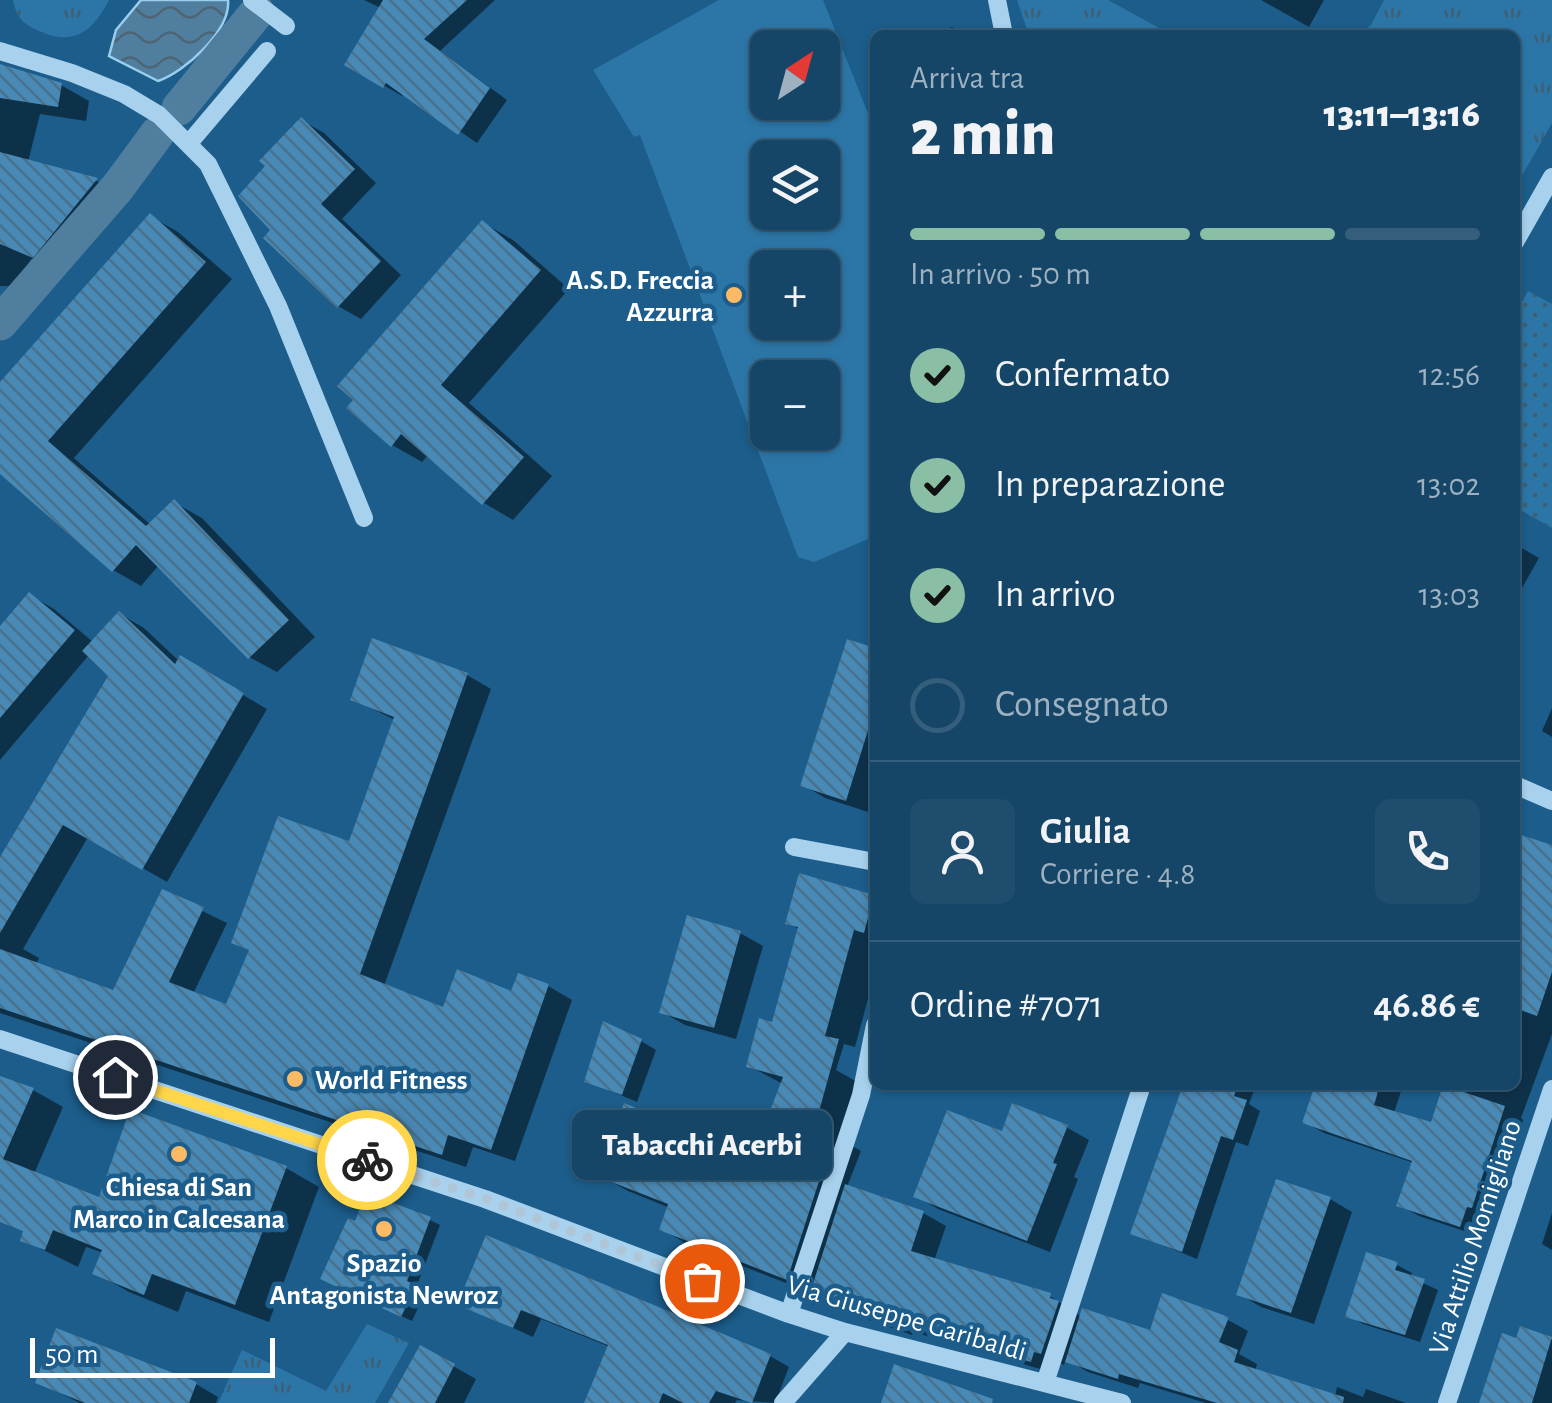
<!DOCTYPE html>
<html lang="it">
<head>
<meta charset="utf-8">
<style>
	:root { --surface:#154668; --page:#1e4d6e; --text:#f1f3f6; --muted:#9db1c0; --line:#345e7c; --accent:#8abfa5 }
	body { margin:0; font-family:"Alegreya Sans",sans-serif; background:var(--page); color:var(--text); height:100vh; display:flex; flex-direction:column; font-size:38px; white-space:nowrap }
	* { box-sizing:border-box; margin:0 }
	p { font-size:32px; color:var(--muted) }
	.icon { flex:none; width:55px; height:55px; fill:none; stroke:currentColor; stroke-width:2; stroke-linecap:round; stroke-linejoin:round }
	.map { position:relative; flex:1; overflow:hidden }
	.drawer { position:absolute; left:870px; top:30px; width:650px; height:1060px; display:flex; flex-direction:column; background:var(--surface); border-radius:15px; box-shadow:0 2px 8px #0004,0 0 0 2px var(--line) }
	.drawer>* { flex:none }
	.needle { width:65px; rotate:36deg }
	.tools { position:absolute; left:750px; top:30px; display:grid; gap:20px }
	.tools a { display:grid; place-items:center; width:90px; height:90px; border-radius:15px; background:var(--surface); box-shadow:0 2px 8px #0004,0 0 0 2px var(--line); font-size:50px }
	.scale { position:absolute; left:30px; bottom:25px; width:245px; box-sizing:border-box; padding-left:10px; border:5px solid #fff; border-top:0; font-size:28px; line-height:35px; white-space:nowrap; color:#fff; -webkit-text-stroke:8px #1c5d8b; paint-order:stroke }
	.pin { position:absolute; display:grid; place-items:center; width:85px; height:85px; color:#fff; margin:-42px; border:5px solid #fff; border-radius:50%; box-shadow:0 2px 10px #0007 }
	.courier { position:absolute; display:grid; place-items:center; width:100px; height:100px; margin:-50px; border:8px solid #ffd54a; border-radius:50%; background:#fff; color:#222; box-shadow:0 2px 12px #0007 }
	.bubble { position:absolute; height:70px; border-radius:15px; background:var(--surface); box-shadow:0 2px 8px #0004,0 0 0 2px var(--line); font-size:32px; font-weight:800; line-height:70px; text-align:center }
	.overview em { font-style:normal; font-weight:800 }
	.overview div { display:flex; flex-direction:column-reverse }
	.overview { display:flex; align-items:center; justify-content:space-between; height:170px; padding:0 40px }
	h1 { font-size:65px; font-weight:800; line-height:75px }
	.bar { display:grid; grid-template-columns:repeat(4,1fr); gap:15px 10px; align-content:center; height:120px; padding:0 40px }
	.bar i { height:12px; border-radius:8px; background:var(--line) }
	.bar .active { background:var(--accent) }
	.bar p { grid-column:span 4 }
	.line { display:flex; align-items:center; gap:25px; padding:0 40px; border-top:2px solid var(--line) }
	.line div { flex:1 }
	.round { display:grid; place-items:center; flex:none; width:105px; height:105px; border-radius:15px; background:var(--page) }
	ol { padding:0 40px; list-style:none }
	li { display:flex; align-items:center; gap:30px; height:110px }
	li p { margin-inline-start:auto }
	li .icon { padding:10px; border-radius:50%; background:var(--accent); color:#111; stroke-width:4 }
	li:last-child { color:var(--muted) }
	li i { width:55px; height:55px; border:5px solid var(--line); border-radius:50% }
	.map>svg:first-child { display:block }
</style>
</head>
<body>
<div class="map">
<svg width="1552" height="1403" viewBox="0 0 1552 1403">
	<defs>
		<pattern id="grass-dots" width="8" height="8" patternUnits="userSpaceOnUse" patternTransform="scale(2.5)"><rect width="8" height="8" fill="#2c76a7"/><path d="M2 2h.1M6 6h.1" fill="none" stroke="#3e5f75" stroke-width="1.8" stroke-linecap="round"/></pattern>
		<pattern id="park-tufts" width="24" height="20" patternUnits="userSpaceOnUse" patternTransform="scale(2.5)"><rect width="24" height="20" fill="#2c76a7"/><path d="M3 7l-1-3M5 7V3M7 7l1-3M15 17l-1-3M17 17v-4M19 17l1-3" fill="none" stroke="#3e5f75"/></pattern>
		<pattern id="water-waves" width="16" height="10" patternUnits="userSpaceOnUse" patternTransform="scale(2.5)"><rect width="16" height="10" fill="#4f7e9e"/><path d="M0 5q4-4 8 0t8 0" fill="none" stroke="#4e6575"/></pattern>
		<pattern id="building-back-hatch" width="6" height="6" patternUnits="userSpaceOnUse" patternTransform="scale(2.5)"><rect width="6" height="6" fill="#4989b5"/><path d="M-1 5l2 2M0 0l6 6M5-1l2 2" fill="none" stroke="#4a718b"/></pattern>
	</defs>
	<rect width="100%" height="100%" fill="#1c5d8b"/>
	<path fill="url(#grass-dots)" d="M1528,291L1552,304V528L1515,507V315Z"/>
	<path fill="url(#park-tufts)" d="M13,0H109C92,33 72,47 37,30C22,23 16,16 13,0Z
		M1017,0H1108L1172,35H1029Z
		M1384,0H1552V123L1515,188V35H1360L1371,25Z
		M367,1324L409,1343L375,1403H218L242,1350L326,1391Z"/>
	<path fill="#2c76a7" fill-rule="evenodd" d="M719,0H823L875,131V536L814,562L798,557L640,135L634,137L593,70ZM768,48H822V102H768ZM768,158H822V212H768ZM768,268H822V322H768ZM768,378H822V432H768Z"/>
	<path fill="url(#water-waves)" stroke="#9aceef" stroke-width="2.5" d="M141,0H228C231,30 185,72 158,81L109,56L116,30Z"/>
	<path fill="#0007" d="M364,0H495L440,51L507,100L477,143L404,93L402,96L347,64L381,8Z
		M1261,0H1324L1309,27Z
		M952,27L966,35H932Z
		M0,66L61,85L89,101L86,121L40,114L28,162L97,181L123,196L61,272L31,259L17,286H0Z
		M301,120L324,133L376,183L342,219L401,275L361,319L338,306L274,230L269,166Z
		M150,216L178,232L232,279L74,458L151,525L175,503L202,518L315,637L277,672L249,657L159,565L141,586L113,570L0,470V386Z
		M483,223L513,240L569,289L469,403L552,476L513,520L484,503L428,455L422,462L392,445Z
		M1515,544L1539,558L1517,597L1515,595Z
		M30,595L54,609L93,642L120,614L144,628L179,661L181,659L267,709L167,882L88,837L23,949L39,958L36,965L114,993L163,892L227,923L193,994L227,1007L251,951L234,942L350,844L395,720L353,699L467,675L491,689L384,986L444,1010L548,986L572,1000L515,1161L473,1147L466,1167L0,1013V862L111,676L89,655L0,760V630Z
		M875,650V791L868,812L825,798L803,785Z
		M1552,708V737L1542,731Z
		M1515,837L1552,849V1034L1521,1118L1523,1120L1492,1217L1486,1216L1479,1236L1419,1216L1399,1205L1414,1163L1324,1133L1305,1122L1325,1085H1403L1394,1113L1432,1125L1445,1085H1515Z
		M800,876L875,898V973L855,1047L844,1044L836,1070L859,1083L843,1141L861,1151L847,1187L923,1213L946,1226L934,1261L1050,1296L1082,1317L1151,1333L1228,1320L1248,1331L1239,1354L1257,1364L1255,1372L1335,1397L1337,1387L1363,1397L1366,1389L1406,1403H1206L1140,1383L1138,1388L1088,1372L1066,1359L1064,1365L1057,1362L1054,1373L913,1332L912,1335L834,1308L812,1293L690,1246L662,1229L670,1208L628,1191L599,1175L625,1107L685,1130L714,1146L706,1164L747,1179L783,1084L749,1066L774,1025L800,930L788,922Z
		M740,933L763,946L736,1039L685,1025L662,1012Z
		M641,1041L656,1050L637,1102L587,1081Z
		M0,1079L33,1090L63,1107L34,1174L100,1201L286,1168L319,1187L269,1322L186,1291L178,1312L129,1292L96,1273L104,1253L86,1247L78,1267L23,1240L26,1231L0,1169Z
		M1185,1085H1256L1249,1104L1260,1111L1248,1146L1236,1142L1197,1259L1133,1233Z
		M1066,1127L1089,1140L1074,1177L1078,1179L1050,1252L938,1209L916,1196L1003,1134Z
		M1330,1199L1352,1212L1314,1324L1261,1307L1239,1294Z
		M1552,1213V1250L1542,1244Z
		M430,1220L440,1225L416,1288L425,1293L412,1321L333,1284Z
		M488,1238L770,1356L789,1367L775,1403L737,1400L735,1403H597L610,1347L541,1319L533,1337L460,1304Z
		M1397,1265L1412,1273L1410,1277L1438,1290L1420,1342L1363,1324L1348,1315Z
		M1522,1330L1552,1340V1403H1482Z
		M421,1348L476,1379L464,1403H391Z
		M38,1382L196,1384L218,1397L216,1403H80Z"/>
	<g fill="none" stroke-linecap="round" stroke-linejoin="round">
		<path stroke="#4f7e9e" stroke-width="35" d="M179,108L257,12
			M0,323L118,187L157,134"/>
	</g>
	<path fill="url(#building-back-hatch)" d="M383,0H467L424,39L490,88L458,135L386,83L383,88L344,65Z
		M0,64L62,83L58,107L0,98Z
		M301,117L355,169L321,204L381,261L337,308L263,238L270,230L238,196L265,166L259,161Z
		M0,152L98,178L33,258L0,244Z
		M150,213L206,262L48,441L146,526L174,499L289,620L248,659L136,545L112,572L0,474V382Z
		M482,220L541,270L441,385L524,457L482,505L401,434L391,447L346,408L353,400L337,386Z
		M29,592L75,630L0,718V626Z
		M119,611L175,664L180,655L244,693L142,870L63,825L0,933V857L108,676L82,651Z
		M372,638L468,673L360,974L443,1007L457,969L511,991L518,973L549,984L491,1150L448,1135L442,1155L0,1008V949L113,990L162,889L204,907L169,982L226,1004L249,950L231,943L278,816L349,841L394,717L350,700Z
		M847,639L875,648V708L846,801L800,786Z
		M1515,833L1552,845V972L1537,1016L1515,1008Z
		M799,873L874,895L864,933L854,930L825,1036L839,1039L815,1126L834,1133L818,1174L821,1175L787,1280L659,1230L668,1204L596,1176L624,1103L686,1128L677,1151L745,1176L783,1077L746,1067L759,1018L772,1022L798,927L785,924Z
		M687,915L741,931L714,1028L659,1013Z
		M603,1021L642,1039L622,1095L584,1082Z
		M0,1076L34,1088L3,1159L99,1197L130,1109L287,1166L235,1305L152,1274L144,1295L92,1274L102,1250L53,1230L45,1250L20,1241L23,1231L0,1222Z
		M1183,1085H1238L1234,1096L1247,1100L1233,1140L1221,1136L1182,1252L1130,1234Z
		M1315,1085H1380L1374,1105L1431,1122L1443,1085L1505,1106L1472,1208L1467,1207L1460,1227L1396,1206L1412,1161L1302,1123Z
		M1012,1103L1068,1125L1053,1163L1057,1164L1027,1241L913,1197L947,1110L1002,1131Z
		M1276,1179L1331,1197L1291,1313L1236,1295Z
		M845,1184L924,1211L911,1251L1051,1293L1050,1298L1059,1301L1041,1354L1034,1352L1031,1362L890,1321L889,1324L809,1296Z
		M366,1193L431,1217L407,1281L416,1285L401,1317L320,1279L348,1218L355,1221Z
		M486,1235L771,1354L752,1403L716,1391L709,1403H683L663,1393L659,1403H584L608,1345L521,1310L513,1328L457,1305Z
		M1366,1252L1398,1262L1395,1270L1425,1279L1405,1335L1345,1317Z
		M1162,1293L1229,1317L1219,1342L1238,1350L1234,1362L1344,1397L1343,1403H1217L1119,1374L1118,1379L1065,1362L1082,1308L1150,1330Z
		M1520,1326L1552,1337L1532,1403H1479L1502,1333L1516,1338Z
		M56,1328L197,1382L189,1403H85L35,1383Z
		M420,1345L455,1364L435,1403H388Z
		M894,1364L993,1399L992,1403H881Z"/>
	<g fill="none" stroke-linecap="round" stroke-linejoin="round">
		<path stroke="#a7d1ed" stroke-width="18" d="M252,0L286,26
			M997,0L1004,35
			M0,51L72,73L124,94L159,115L208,164L278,306L364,518
			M190,142L267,51
			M1515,242L1552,177
			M1515,785L1552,801
			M794,847L875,862
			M0,1039L485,1199L789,1314L845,1332L1122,1403
			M789,1314L861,1095L875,1025
			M1045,1383L1142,1085
			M783,1403L845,1332
			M1447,1403L1552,1089"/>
	</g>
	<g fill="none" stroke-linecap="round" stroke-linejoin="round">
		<path stroke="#b0c6d6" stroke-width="10" stroke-dasharray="0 18" d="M367,1160L486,1199L702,1281"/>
		<path stroke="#ffd54a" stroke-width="12" d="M115,1077L367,1160"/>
	</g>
	<g fill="#fdba65" stroke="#1c5d8b" stroke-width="4">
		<circle cx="734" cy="295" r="10"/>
		<circle cx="295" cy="1079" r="10"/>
		<circle cx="179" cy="1154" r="10"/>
		<circle cx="384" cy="1229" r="10"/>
	</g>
	<g text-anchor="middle" stroke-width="9" stroke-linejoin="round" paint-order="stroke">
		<g font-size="28" font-weight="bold" fill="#fff" stroke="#1c5d8b">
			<text x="714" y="289" text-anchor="end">A.S.D. Freccia<tspan x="714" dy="32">Azzurra</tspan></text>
			<text x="315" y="1089" text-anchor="start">World Fitness</text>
			<text x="179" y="1196">Chiesa di San<tspan x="179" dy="32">Marco in Calcesana</tspan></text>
			<text x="384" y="1272">Spazio<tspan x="384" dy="32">Antagonista Newroz</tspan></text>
		</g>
		<g font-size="28" fill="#fff" stroke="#1c5d8b">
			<text transform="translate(1474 1237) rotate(-72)" y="10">Via Attilio Momigliano</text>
			<text transform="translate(907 1317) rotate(16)" y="10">Via Giuseppe Garibaldi</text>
		</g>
	</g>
</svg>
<div class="tools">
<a><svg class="needle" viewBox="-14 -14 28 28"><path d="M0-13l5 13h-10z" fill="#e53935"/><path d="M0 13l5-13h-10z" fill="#9db1c0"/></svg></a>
<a><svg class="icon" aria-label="layers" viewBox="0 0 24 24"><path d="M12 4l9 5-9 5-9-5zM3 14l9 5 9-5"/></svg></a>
<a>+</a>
<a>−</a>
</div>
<div class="scale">50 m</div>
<div class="pin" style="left:702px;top:1281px;background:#ea580c"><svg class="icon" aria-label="bag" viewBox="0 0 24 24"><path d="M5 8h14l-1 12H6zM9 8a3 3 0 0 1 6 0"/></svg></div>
<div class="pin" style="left:115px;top:1077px;background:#1f2937"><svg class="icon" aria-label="home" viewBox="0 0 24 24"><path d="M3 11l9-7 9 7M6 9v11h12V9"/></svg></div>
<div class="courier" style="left:367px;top:1160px"><svg class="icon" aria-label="bike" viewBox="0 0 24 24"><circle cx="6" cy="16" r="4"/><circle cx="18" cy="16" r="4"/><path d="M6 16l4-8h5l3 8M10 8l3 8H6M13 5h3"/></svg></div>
<div class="bubble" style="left:572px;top:1110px;width:260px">Tabacchi Acerbi</div>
<section class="drawer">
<div class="overview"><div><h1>2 min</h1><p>Arriva tra</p></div><em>13:11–13:16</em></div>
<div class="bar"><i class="active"></i><i class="active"></i><i class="active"></i><i></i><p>In arrivo · 50 m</p></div>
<ol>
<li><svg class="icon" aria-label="check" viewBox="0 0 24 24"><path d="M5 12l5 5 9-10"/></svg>Confermato<p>12:56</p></li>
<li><svg class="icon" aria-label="check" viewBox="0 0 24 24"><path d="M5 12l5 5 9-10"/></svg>In preparazione<p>13:02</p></li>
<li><svg class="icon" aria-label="check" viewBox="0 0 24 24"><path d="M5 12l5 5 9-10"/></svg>In arrivo<p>13:03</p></li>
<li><i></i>Consegnato</li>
</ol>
<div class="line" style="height:180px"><a class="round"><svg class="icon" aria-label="person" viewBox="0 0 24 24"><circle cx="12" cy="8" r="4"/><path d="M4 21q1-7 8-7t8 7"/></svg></a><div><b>Giulia</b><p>Corriere · 4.8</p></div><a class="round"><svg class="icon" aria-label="phone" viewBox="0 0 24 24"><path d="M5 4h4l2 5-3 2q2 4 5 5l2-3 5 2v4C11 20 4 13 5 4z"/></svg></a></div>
<div class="line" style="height:130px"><div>Ordine #7071</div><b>46.86 €</b></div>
</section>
</div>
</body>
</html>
